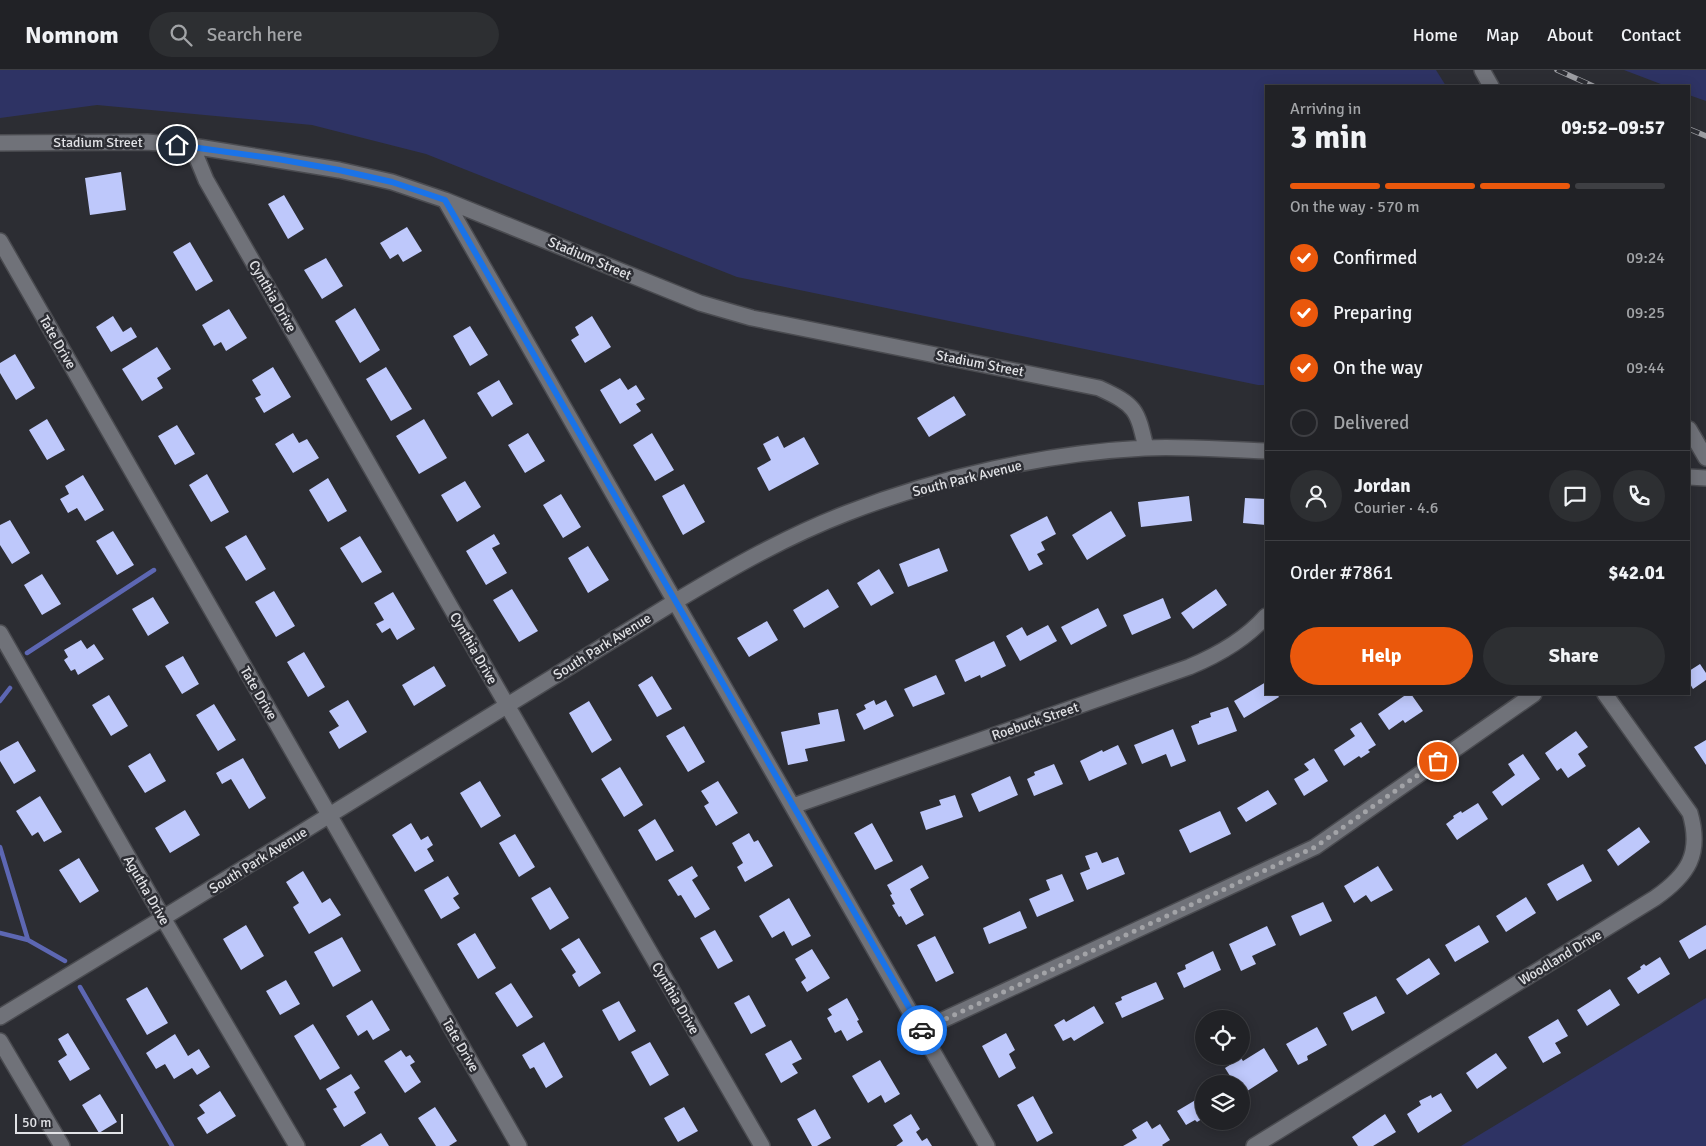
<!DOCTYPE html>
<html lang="en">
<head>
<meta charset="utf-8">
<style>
	:root { --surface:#212226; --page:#2d2f32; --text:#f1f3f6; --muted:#a2a4a7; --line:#3e3f43; --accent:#ea580c }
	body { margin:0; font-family:Signika,sans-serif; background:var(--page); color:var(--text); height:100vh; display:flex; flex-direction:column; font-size:19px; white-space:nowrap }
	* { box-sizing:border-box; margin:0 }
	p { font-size:16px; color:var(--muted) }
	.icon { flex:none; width:28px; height:28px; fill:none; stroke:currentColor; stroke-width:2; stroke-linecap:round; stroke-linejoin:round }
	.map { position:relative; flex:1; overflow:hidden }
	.side { position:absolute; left:1265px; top:15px; width:425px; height:610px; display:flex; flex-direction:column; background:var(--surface); border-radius:0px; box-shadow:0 2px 12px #0003,0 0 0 1px var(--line) }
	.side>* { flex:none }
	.fabs { position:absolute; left:1195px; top:940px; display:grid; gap:10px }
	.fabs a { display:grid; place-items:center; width:55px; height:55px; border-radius:50%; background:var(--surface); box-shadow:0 2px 12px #0003,0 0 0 1px var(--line); font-size:25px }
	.scale { position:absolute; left:15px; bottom:12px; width:108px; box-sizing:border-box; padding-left:5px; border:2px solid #e1e2e6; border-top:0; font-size:14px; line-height:18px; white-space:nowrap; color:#e1e2e6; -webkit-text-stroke:4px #2c2d33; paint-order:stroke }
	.pin { position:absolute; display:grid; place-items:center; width:42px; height:42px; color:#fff; margin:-21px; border:2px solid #fff; border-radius:50%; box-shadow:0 1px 5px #0007 }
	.courier { position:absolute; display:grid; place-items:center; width:50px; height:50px; margin:-25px; border:4px solid #1a73e8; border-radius:50%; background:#fff; color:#222; box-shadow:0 1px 6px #0007 }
	.head em { font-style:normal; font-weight:700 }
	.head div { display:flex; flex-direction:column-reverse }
	.head { display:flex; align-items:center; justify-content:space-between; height:85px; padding:0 25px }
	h1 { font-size:32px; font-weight:700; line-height:38px }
	.bar { display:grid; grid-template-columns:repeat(4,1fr); gap:8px 5px; align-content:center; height:60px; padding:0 25px }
	.bar i { height:6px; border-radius:4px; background:var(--line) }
	.bar .active { background:var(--accent) }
	.bar p { grid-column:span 4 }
	.line { display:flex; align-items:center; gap:12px; padding:0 25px; border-top:1px solid var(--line) }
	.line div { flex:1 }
	.round { display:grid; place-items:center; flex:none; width:52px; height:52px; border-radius:26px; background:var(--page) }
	ol { padding:0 25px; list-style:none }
	li { display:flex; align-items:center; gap:15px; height:55px }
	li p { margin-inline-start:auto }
	li .icon { padding:5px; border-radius:50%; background:var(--accent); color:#fff; stroke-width:4 }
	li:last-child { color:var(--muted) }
	li i { width:28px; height:28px; border:2px solid var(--line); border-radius:50% }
	.cta { display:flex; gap:10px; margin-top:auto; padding:10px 25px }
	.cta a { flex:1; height:58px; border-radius:30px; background:var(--accent); color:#fff; font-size:20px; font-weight:700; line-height:58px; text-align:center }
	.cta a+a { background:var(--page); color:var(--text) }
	header { display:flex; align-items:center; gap:30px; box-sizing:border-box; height:70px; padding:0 25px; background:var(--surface); border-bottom:1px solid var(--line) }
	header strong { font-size:24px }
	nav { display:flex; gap:28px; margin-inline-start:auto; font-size:18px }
	.search { width:350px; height:45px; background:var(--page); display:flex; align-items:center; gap:12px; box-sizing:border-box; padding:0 18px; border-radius:28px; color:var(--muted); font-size:19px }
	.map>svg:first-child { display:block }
</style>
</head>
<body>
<header>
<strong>Nomnom</strong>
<div class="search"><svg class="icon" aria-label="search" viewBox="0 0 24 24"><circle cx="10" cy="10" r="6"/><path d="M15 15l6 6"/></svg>Search here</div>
<nav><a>Home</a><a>Map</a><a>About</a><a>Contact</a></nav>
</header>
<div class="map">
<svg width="1706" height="1076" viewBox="0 0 1706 1076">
	<rect width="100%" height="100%" fill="#2c2d33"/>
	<path fill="#2e3364" d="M0,0H1436L1446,16H1266V315H1258L737,207L426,84L312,55L97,35L0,48Z
		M1624,0H1706V31L1689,25V16H1666Z
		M1706,928V1076H1461Z"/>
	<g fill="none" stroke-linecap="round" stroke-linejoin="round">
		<path stroke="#5d67b3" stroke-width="4.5" d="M27,583L154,500
			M0,631L10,618
			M0,777L28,870
			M0,863L28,870L65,891
			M80,917L172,1076"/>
	</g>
	<path fill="#bec8fb" d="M121,102L126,140L90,145L85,108Z
		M284,125L304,159L288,169L268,134Z
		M407,157L422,181L403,192L398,184L390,189L380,173Z
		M190,172L213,211L196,221L173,182Z
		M326,188L343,216L322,229L304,200Z
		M355,238L380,280L360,293L335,251Z
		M229,239L247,268L226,281L221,272L214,276L202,255Z
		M113,246L123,262L131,257L137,267L111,282L96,257Z
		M592,246L611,277L585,293L571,270L579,265L575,257Z
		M470,256L488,285L470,296L453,266Z
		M157,277L171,299L157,308L163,318L142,331L122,299Z
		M15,284L35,318L16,330L0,303V293Z
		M273,297L291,327L264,343L255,328L261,325L252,310Z
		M386,297L412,339L391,351L366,309Z
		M620,308L628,320L636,315L645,329L636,334L641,341L620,354L600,320Z
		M499,310L513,334L492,347L477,323Z
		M954,326L966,345L929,367L917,348Z
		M47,349L65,380L47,390L29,360Z
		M424,349L447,388L419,404L396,366Z
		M177,355L195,384L175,395L158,366Z
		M293,363L299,373L307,369L319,388L293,403L275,374Z
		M528,363L545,391L525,403L508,375Z
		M652,363L674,400L655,411L633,375Z
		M778,366L784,378L804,367L819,394L769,421L757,398L771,390L763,374Z
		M207,404L229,442L211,452L189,415Z
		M83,405L104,440L85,451L77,438L68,443L60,429L69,424L65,416Z
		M328,408L347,441L328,452L309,420Z
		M465,411L481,437L457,452L441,425Z
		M684,414L705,452L683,465L662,426Z
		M561,424L581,457L563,468L543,435Z
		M1189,426L1192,451L1141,457L1138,432Z
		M1245,428L1266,429V455L1243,453Z
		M1111,441L1126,466L1087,490L1072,465Z
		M1047,446L1056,464L1041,472L1045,480L1037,484L1043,494L1029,501L1010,465Z
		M10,450L30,483L12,494L0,475V455Z
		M113,461L134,495L117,505L96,471Z
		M494,464L500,474L492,478L507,503L486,515L466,481Z
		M246,465L266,499L246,511L225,477Z
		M360,466L382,502L362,513L340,478Z
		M588,476L609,510L588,523L568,488Z
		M939,478L948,501L908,517L899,494Z
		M879,499L894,523L871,536L857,513Z
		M42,504L61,534L42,545L24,515Z
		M512,519L538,561L519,572L493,530Z
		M828,519L839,537L804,558L793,540Z
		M1216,519L1227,535L1193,559L1181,543Z
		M274,521L295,556L276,567L255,532Z
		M393,522L415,559L397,570L390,558L382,563L376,554L384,550L374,533Z
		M153,527L169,553L148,566L132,539Z
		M1163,528L1171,548L1132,565L1123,545Z
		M1098,538L1107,556L1071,575L1061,557Z
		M767,551L778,570L749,587L737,568Z
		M1048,555L1057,571L1020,591L1006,566L1022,557L1027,566Z
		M81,570L87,579L94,574L104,589L78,605L75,599L71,601L64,590L68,587L64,580Z
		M994,571L1006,596L981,608L980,605L965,612L955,590Z
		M304,582L325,617L308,627L287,592Z
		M183,586L199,614L182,624L165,596Z
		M1700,594L1706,603V610L1693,619L1689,612V601Z
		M434,596L446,616L414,636L402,615Z
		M936,605L945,624L913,637L904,619Z
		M652,606L672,639L657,647L638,615Z
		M1266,612V624H1277L1279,627L1244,648L1234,631Z
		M1407,624H1411L1423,641L1405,653L1403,650L1389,660L1378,644Z
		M109,625L128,656L111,666L92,635Z
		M348,630L367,662L339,679L329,662L339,656L329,641Z
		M874,630L876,635L886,630L894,646L864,660L856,644L866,639L864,635Z
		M589,631L612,670L592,683L569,643Z
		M214,634L236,670L218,681L196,645Z
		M1228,637L1237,661L1198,675L1191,656L1199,653V651L1211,647L1210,643Z
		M838,639L845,671L805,679L808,691L788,695L781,662L820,654L818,643Z
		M1361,652L1376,675L1368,680L1370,682L1361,688L1359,686L1344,696L1334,680L1355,666L1350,659Z
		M684,656L705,692L688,702L666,666Z
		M1173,659L1186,691L1171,697L1166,684L1142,694L1134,675Z
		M1576,661L1588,677L1578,684L1586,696L1568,708L1561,698L1557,701L1545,683Z
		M1706,670V695L1694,677Z
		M18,671L36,701L14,714L0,691V681Z
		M1118,675L1127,694L1089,711L1080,691L1102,680L1103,682Z
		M150,683L166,711L145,723L128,696Z
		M1523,684L1540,709L1502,736L1492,722L1515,705L1508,694Z
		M243,688L266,728L249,739L231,709L222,714L216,703Z
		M1314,688L1328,711L1304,726L1294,709L1309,700L1304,694Z
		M1054,694L1063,714L1034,726L1027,709L1035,705L1034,702Z
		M620,697L643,735L624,747L601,709Z
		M1010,706L1018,725L979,742L971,724Z
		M480,711L501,746L481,758L460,723Z
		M718,711L738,743L716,756L704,736L709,733L701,721Z
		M1268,720L1277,734L1246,752L1237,738Z
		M955,725L963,747L926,760L920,742L941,735L939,730Z
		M40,726L62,762L44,772L38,762L32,766L16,741Z
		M1478,733L1488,749L1457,770L1446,754L1454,748L1453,746L1461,741L1462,743Z
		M185,740L200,765L170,783L155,758Z
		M1220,741L1231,764L1190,783L1179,760Z
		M655,749L674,781L656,791L638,760Z
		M411,753L421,770L428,766L433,775L427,779L434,791L415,802L392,765Z
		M872,753L893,791L875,800L854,763Z
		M1639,757L1650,772L1618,796L1607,780Z
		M749,763L754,772L758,770L773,796L745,812L737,797L743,793L732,773Z
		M515,764L535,797L519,807L499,773Z
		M1097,782L1102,793L1118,787L1125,804L1087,820L1080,803L1090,799L1085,786Z
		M79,788L99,821L80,833L59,800Z
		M1583,794L1592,811L1557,831L1547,814Z
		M922,795L929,808L910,819L924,845L906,855L901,846L899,847L892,835L895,834L890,825L892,824L887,815Z
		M692,796L698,806L692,810L710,839L695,848L681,825L678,826L668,810Z
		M1378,796L1393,820L1371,832L1366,825L1354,833L1344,816Z
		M303,801L322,833L330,828L341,845L309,864L293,837L299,833L286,812Z
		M1062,804L1074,831L1037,847L1029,829L1050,820L1046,810Z
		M448,806L459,824L453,828L460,838L441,849L424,820Z
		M550,817L569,848L550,860L531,828Z
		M1526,827L1536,843L1506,862L1496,846Z
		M789,828L811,866L792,876L784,861L772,868L759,846Z
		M1323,832L1332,851L1300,866L1291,846Z
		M1020,841L1027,858L989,874L983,858Z
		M246,855L264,886L241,900L223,869Z
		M1479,855L1489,872L1455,892L1445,875Z
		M1706,855V879L1689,889L1679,871Z
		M1267,856L1276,875L1252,886L1256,894L1241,901L1229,874Z
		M715,860L733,891L718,899L700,868Z
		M475,863L496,898L478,909L457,874Z
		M935,866L954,903L936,912L917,875Z
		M342,867L361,901L333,917L314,882Z
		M579,868L601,903L579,917L572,905L576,902L561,879Z
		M812,879L830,908L807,922L801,912L806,908L795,889Z
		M1213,881L1221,900L1184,918L1177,903L1186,899L1185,895Z
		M1660,887L1670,904L1638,924L1627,908L1641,899L1640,897L1644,894L1646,896Z
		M1429,888L1440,904L1407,925L1396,909Z
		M286,910L300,934L280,945L266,921Z
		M1156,912L1164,929L1122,948L1115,933L1122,930L1121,927Z
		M511,913L533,947L517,957L495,923Z
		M147,917L168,953L147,965L126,929Z
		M1610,919L1620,935L1587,956L1577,940Z
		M749,925L766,956L751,964L734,933Z
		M1376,926L1385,943L1352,961L1343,943Z
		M847,928L859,950L857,951L863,962L847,971L841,960L835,963L827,948L832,945L828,939Z
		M372,930L390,960L373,970L367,960L358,966L346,946Z
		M619,931L636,961L619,971L602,940Z
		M1094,936L1104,953L1074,971L1071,967L1063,971L1054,955L1064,949L1066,952Z
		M1558,949L1568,966L1555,973L1561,983L1543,993L1528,967Z
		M313,954L340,998L320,1010L294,966Z
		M1317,957L1327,975L1307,986L1308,990L1298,995L1286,974Z
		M68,963L90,999L70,1011L58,991L67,985L58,969Z
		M1006,963L1015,980L1009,984L1016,998L999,1008L982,976Z
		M175,964L188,986L199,979L210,997L197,1005L192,998L174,1009L165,994L156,999L146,983Z
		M791,970L802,989L792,994L798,1003L781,1013L765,984Z
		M544,972L563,1007L546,1018L534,997L530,999L522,985Z
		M650,972L669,1005L650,1016L631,982Z
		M1264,978L1278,1001L1241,1025V1014H1235L1225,998L1241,988L1243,991Z
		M401,980L406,987L410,985L415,992L410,995L421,1012L405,1023L384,991Z
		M1496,983L1507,998L1477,1019L1466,1003Z
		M880,990L900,1024L885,1033L881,1025L868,1033L852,1006Z
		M351,1004L360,1018L354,1022L366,1043L344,1057L333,1039L337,1037L326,1019Z
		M220,1021L236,1046L207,1064L197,1048L205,1043L199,1035Z
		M1441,1023L1452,1041L1418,1063L1407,1044L1421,1035L1419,1031L1431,1025L1432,1028Z
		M100,1024L117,1052L99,1063L82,1035Z
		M1204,1025V1052L1202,1049L1197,1052L1195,1050L1186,1055L1177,1041Z
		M1033,1026L1053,1063L1037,1072L1017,1035Z
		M435,1037L457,1071L449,1076H436L418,1048Z
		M684,1037L698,1061L678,1072L664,1048Z
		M815,1039L831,1068L817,1076H812L797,1049Z
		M911,1044L920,1059L916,1062L922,1071L927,1068L932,1076H896L903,1071L893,1055Z
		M1385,1044L1396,1062L1373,1076H1358L1352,1067Z
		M1147,1051L1152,1059L1160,1054L1170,1070L1162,1075L1163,1076H1123L1137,1068L1132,1060Z
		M381,1063L389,1076H360Z"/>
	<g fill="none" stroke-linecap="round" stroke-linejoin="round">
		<g stroke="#4a4b50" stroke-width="18">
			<path id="minor" d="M1482,0L1491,16
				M0,73L147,72L192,76L339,100L392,112L445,130L700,233L752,248L1099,318C1136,335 1137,339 1146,378
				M192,76L206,110L497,618L762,1076
				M445,130L987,1076
				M0,171L519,1076
				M1689,359L1706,388
				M1689,407L1706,408
				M0,563L163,848L297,1076
				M793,736L1189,597C1218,585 1245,570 1266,546
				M0,947L163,848L676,531C731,498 787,466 847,443C940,407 1046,383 1145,378C1185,376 1226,380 1266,381
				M921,960L1315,777L1534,624
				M0,971L62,1076
				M1254,1076L1655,828C1688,805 1702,784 1690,743L1605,624"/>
		</g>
		<use href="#minor" stroke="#707279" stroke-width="15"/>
		<g stroke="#9d9ea3" stroke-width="5.5">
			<path id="rail" d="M1557,0L1593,16
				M1689,59L1706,66"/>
		</g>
		<use href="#rail" stroke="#2c2d33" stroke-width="4" stroke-dasharray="11" stroke-linecap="butt"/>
	</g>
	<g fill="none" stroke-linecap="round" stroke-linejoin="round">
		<path stroke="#a2a3a7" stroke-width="5" stroke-dasharray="0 9" d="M922,960L1315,777L1438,691"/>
		<path stroke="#1a73e8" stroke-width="6" d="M177,75L278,89L339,100L392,112L445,130L922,960"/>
	</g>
	<g text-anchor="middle" stroke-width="5" stroke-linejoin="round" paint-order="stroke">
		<g font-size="14" fill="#e1e2e6" stroke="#2c2d33">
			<text x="98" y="77">Stadium Street</text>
			<text transform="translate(590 188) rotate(23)" y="5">Stadium Street</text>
			<text transform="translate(273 226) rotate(60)" y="5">Cynthia Drive</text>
			<text transform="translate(58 272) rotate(60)" y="5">Tate Drive</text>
			<text transform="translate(980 293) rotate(11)" y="5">Stadium Street</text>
			<text transform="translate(967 408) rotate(-14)" y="5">South Park Avenue</text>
			<text transform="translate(602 576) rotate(-32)" y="5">South Park Avenue</text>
			<text transform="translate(474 578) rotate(60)" y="5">Cynthia Drive</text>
			<text transform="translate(259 623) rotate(60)" y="5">Tate Drive</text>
			<text transform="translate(1035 651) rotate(-19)" y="5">Roebuck Street</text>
			<text transform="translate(258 790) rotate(-32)" y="5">South Park Avenue</text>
			<text transform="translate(147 820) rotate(60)" y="5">Agutha Drive</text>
			<text transform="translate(1560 887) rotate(-31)" y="5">Woodland Drive</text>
			<text transform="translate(676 928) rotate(60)" y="5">Cynthia Drive</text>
			<text transform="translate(461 975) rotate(60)" y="5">Tate Drive</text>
		</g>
	</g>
</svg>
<div class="fabs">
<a><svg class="icon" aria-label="locate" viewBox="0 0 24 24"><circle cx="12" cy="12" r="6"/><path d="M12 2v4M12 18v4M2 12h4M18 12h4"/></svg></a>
<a><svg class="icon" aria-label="layers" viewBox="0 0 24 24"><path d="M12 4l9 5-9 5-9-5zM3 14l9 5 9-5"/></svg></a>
</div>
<div class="scale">50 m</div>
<div class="pin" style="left:1438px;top:691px;background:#ea580c"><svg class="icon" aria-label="bag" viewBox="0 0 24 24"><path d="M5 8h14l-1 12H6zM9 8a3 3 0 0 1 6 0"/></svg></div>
<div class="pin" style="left:177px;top:75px;background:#1f2937"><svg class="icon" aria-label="home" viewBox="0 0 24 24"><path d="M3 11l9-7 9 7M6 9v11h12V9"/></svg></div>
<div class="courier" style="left:922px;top:960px"><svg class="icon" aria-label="car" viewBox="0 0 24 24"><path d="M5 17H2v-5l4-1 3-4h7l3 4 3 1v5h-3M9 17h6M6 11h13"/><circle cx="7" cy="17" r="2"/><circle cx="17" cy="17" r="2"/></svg></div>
<section class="side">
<div class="head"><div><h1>3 min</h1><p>Arriving in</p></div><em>09:52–09:57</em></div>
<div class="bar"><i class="active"></i><i class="active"></i><i class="active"></i><i></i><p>On the way · 570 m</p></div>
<ol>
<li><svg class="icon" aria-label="check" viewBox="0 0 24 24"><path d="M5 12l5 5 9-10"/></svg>Confirmed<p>09:24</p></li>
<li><svg class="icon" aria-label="check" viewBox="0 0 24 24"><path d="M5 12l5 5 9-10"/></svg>Preparing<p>09:25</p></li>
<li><svg class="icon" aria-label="check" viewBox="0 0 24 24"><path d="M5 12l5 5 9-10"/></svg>On the way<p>09:44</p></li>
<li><i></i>Delivered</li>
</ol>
<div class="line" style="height:90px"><a class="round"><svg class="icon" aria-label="person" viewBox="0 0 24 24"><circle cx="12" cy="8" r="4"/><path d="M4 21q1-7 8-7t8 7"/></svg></a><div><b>Jordan</b><p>Courier · 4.6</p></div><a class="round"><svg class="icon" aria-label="chat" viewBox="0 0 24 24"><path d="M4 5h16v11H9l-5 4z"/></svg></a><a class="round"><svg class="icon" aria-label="phone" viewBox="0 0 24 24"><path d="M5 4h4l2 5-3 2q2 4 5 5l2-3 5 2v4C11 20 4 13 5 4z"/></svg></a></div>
<div class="line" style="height:65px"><div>Order #7861</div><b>$42.01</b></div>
<div class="cta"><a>Help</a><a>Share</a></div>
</section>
</div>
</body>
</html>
